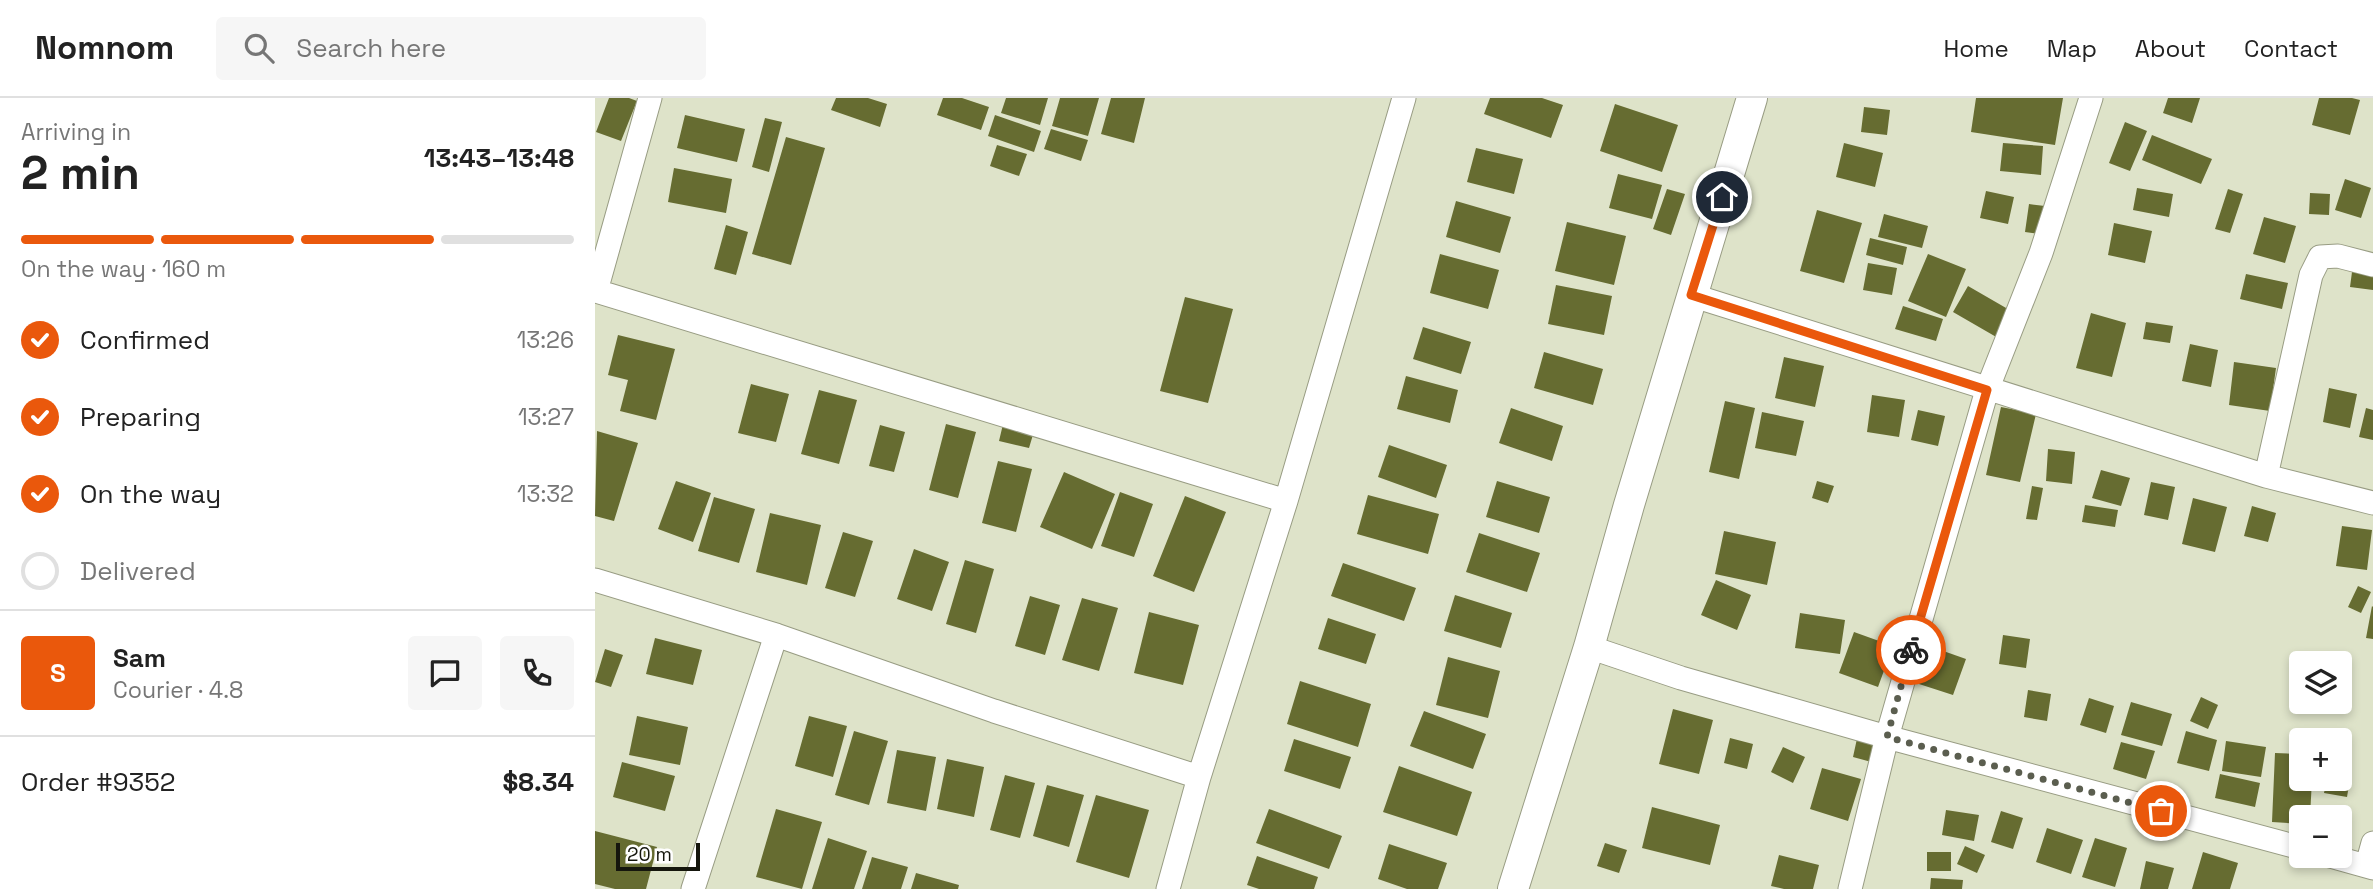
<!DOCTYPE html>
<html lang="en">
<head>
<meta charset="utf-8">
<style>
	:root { --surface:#fff; --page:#f6f6f6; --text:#222; --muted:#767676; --line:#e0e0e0; --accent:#ea580c }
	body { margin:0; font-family:"Space Grotesk",sans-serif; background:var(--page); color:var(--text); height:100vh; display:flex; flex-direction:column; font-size:26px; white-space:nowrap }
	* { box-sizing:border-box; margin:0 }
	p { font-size:23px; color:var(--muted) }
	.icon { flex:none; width:38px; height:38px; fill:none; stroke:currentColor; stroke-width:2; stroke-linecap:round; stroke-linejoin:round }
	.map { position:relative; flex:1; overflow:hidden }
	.sheet { display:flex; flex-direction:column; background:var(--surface); width:595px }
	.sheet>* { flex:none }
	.fabs { position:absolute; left:1694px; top:553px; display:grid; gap:14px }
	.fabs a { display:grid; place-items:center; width:63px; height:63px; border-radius:7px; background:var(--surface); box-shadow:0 4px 10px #0003; font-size:35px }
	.scale { position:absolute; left:21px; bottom:18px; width:84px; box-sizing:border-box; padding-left:7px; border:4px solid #15160d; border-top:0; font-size:19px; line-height:24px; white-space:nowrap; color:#15160d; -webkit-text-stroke:5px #fff; paint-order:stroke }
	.pin { position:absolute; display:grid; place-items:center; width:60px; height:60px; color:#fff; margin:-30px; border:4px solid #fff; border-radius:50%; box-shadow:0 2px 7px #0007 }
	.courier { position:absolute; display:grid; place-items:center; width:70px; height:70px; margin:-35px; border:5px solid #ea580c; border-radius:50%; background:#fff; color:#222; box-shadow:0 2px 9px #0007 }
	.headline em { font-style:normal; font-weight:800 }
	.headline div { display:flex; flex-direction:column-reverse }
	.headline { display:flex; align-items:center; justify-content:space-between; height:119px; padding:0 21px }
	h1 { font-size:46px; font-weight:800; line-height:52px }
	.bar { display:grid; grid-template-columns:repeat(4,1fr); gap:10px 7px; align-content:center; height:84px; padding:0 21px }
	.bar i { height:9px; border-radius:5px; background:var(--line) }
	.bar .on { background:var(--accent) }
	.bar p { grid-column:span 4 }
	.line { display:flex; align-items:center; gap:18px; padding:0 21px; border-top:2px solid var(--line) }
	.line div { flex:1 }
	.round { display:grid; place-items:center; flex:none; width:74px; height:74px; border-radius:7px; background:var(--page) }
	ol { padding:0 21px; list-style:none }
	li { display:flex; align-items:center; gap:21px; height:77px }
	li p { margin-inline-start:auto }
	li .icon { padding:7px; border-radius:50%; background:var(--accent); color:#fff; stroke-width:4 }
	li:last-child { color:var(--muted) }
	li i { width:38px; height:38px; border:4px solid var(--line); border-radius:50% }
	header { display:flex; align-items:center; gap:42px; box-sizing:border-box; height:98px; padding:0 35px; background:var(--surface); border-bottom:2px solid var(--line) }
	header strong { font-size:33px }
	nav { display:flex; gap:38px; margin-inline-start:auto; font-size:24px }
	.search { width:490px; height:63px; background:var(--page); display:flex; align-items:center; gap:18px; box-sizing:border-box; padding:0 24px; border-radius:7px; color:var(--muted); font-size:26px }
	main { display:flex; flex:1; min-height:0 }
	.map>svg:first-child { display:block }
</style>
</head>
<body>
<header>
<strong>Nomnom</strong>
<div class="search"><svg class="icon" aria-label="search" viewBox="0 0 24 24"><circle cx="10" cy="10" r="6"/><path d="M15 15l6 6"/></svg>Search here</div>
<nav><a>Home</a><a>Map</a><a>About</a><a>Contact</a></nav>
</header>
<main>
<section class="sheet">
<div class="headline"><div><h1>2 min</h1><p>Arriving in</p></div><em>13:43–13:48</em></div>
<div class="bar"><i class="on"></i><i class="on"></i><i class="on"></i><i></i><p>On the way · 160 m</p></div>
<ol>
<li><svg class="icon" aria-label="check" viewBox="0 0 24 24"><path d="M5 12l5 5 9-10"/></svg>Confirmed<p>13:26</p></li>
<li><svg class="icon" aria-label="check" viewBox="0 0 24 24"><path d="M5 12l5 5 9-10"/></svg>Preparing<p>13:27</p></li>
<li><svg class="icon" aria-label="check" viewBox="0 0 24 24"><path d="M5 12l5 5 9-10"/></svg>On the way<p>13:32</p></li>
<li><i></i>Delivered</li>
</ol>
<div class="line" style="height:126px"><b class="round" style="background:var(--accent);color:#fff">S</b><div><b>Sam</b><p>Courier · 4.8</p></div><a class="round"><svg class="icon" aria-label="chat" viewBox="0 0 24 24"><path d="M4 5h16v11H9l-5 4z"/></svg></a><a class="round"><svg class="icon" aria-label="phone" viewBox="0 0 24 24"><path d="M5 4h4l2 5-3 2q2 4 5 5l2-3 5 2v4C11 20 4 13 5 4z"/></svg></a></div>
<div class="line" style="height:91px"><div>Order #9352</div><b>$8.34</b></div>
</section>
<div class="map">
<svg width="1778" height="791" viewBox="0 0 1778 791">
	<rect width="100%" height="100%" fill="#dee3c9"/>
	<path fill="#666c31" d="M14,0H34L42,3L26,43L1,34Z
		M241,0H273L292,6L285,29L236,12Z
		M348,0H367L394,9L386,32L342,17Z
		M411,0H453L445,27L406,15Z
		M465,0H504L493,38L457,28Z
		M516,0H550L539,45L506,36Z
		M895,0H947L968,7L956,40L889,16Z
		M1381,0H1468L1460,47L1376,34Z
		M1573,0H1605L1597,25L1568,15Z
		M1724,0H1757L1765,2L1755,37L1717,27Z
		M1020,6L1083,27L1067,74L1005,53Z
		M1269,9L1295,12L1292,37L1266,34Z
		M90,17L150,31L142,64L82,50Z
		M400,17L446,33L439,54L393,38Z
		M170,20L187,24L174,74L157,69Z
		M1530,24L1552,33L1535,73L1514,65Z
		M456,31L493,42L486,63L449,51Z
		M1557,37L1617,61L1606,86L1547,62Z
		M191,39L230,50L196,167L157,156Z
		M1249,45L1288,55L1280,89L1241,79Z
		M1408,45L1448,48L1446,77L1405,73Z
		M402,47L432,56L424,78L395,68Z
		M881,50L928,61L919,96L872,84Z
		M79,70L137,81L131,115L73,104Z
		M1023,76L1067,87L1057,121L1014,110Z
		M1750,81L1776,90L1766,120L1740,112Z
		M1542,90L1578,96L1574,119L1538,112Z
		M1072,91L1090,96L1076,137L1058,131Z
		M1633,91L1648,96L1635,135L1620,131Z
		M1391,93L1419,99L1413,126L1385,120Z
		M1715,95L1735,96L1734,117L1714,116Z
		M861,103L916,119L905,155L851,139Z
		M1434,106L1450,108L1445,136L1430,134Z
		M1222,112L1267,125L1249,185L1205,173Z
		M1289,116L1333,128L1327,150L1283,139Z
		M1669,119L1701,128L1690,165L1658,156Z
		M972,124L1031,138L1019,187L960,173Z
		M1519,125L1557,133L1550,165L1513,157Z
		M131,127L153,134L141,177L119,171Z
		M1275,140L1312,149L1308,167L1271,157Z
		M845,156L904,172L893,211L835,195Z
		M1333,156L1371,171L1351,219L1313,203Z
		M1273,165L1302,170L1297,197L1268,192Z
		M1757,174L1778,177V192L1755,189Z
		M1651,176L1693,185L1687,211L1645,201Z
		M961,187L1017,198L1009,237L953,226Z
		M1373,188L1418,214L1403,240L1358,214Z
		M590,199L638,211L613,305L565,293Z
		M1308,208L1348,221L1341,243L1300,231Z
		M1496,215L1531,225L1517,279L1481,270Z
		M1551,224L1578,228L1575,245L1548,241Z
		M828,229L876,244L866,276L818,261Z
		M23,237L80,251L61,322L25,313L33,282L13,277Z
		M1595,246L1623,252L1616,289L1587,283Z
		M949,254L1008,271L998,307L939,290Z
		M1189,259L1229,268L1220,309L1180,300Z
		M1639,264L1681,270L1675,313L1634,307Z
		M811,278L863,292L855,325L802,311Z
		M156,286L194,296L181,344L143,335Z
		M1734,290L1762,296L1755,330L1728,324Z
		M224,292L262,302L244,366L206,356Z
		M1277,297L1310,302L1304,339L1272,334Z
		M1130,303L1160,310L1144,381L1114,374Z
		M1406,309L1441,316L1425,384L1391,377Z
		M916,310L968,328L957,363L904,345Z
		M1771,310L1778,312V342L1764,339Z
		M1323,312L1350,318L1343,348L1316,342Z
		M1167,314L1209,323L1201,358L1160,350Z
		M409,322L440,330L434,350L404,343Z
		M351,326L381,334L363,400L334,392Z
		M285,327L310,334L299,374L274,368Z
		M2,333L43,345L19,423L0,418Z
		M794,347L852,367L841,400L783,379Z
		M1453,351L1480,354L1477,386L1451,383Z
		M403,363L437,371L421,434L387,425Z
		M1506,372L1535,380L1526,408L1497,400Z
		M469,374L520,396L497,451L445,429Z
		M81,383L116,395L98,444L63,431Z
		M902,383L955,399L944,435L891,419Z
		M1222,383L1239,388L1233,405L1217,400Z
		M1556,384L1580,389L1573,422L1549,417Z
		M1437,388L1448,390L1442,422L1431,421Z
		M525,394L558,406L539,459L506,448Z
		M773,397L844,416L833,456L762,436Z
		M590,398L631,414L599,494L558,478Z
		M119,399L160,411L144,465L103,453Z
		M1598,400L1632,409L1620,454L1587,446Z
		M1490,407L1523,412L1520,429L1487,424Z
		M1657,408L1681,415L1673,444L1649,438Z
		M175,415L226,427L212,487L161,474Z
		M1747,428L1777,432L1772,472L1741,468Z
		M1129,433L1181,444L1172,487L1120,476Z
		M248,434L278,443L260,499L230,490Z
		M884,435L945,455L932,494L871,474Z
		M319,451L354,464L337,513L302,501Z
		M370,462L399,471L381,535L351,526Z
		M748,465L821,490L809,523L736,498Z
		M1121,482L1156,497L1142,532L1106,517Z
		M1763,488L1776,494L1766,515L1753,509Z
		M860,497L917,515L906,550L849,533Z
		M435,498L465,507L450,557L420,548Z
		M487,500L523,510L504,573L467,562Z
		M1777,508L1778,509V541L1771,540Z
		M554,514L604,527L588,587L539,575Z
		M1205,515L1250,522L1245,556L1200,550Z
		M733,520L781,536L771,566L723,551Z
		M1259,534L1298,548L1283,589L1244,575Z
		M1408,537L1435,541L1431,570L1404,566Z
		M60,540L107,552L98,587L51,576Z
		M1337,549L1371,561L1358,597L1324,586Z
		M10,551L28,557L16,589L0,584Z
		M853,559L905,573L893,620L841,607Z
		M705,583L776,606L763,649L692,626Z
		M1433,592L1456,596L1452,623L1429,619Z
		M1606,599L1623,607L1613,631L1595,623Z
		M1494,600L1519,608L1511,635L1485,627Z
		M1536,604L1577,616L1567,648L1526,637Z
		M1078,611L1118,622L1104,676L1064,666Z
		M829,613L891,636L878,671L815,648Z
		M42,618L93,629L85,667L34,657Z
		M214,618L252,628L238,679L200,668Z
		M259,633L293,643L274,707L240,697Z
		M1591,633L1622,642L1614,673L1582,665Z
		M1263,636L1285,641L1280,665L1258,659Z
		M1135,640L1158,646L1152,671L1129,665Z
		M699,641L756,659L745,691L689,673Z
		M1631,643L1671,649L1666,679L1627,673Z
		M1526,644L1560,653L1551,681L1518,671Z
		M1188,649L1210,659L1198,685L1176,674Z
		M302,652L341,659L331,713L292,705Z
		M1680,655L1706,656V681H1717L1715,719H1706V726L1677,724Z
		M352,661L389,669L379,719L342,711Z
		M27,664L80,678L70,713L18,699Z
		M1745,667L1757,669L1752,699L1729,695L1732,681H1745Z
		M804,668L877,694L862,738L788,714Z
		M1227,670L1266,681L1253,723L1215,711Z
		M1625,676L1665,685L1660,709L1620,700Z
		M410,677L440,685L425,740L395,732Z
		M452,687L489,697L474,749L438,738Z
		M501,697L554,712L534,780L481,764Z
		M1057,709L1125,727L1115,767L1047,750Z
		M181,711L227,724L207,791L161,779Z
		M674,711L747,738L734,771L661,745Z
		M1351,712L1384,717L1379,743L1347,737Z
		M1406,713L1428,720L1418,751L1396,744Z
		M1452,730L1488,742L1476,776L1441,764Z
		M0,733L62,749L51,791H20L0,786Z
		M233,740L272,753L259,791H217Z
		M1500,740L1532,750L1520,789L1487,779Z
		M1010,745L1032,752L1024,775L1002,768Z
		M794,746L852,765L843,791H812L783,781Z
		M1370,748L1390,757L1382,775L1362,766Z
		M1332,754H1356V773H1332Z
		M1608,754L1643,765L1635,791H1597Z
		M1184,757L1224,767L1218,791H1189L1176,788Z
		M662,758L723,779L719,791H664L652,787Z
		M277,759L313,769L306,791H267Z
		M1551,763L1579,770L1573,791H1545Z
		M321,775L364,787L363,791H316Z
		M1336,780L1368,782L1367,791H1335Z"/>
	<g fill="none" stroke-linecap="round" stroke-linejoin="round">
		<g stroke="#989c83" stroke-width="25">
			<path id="minor" d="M55,0L1,193L691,403
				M1096,197L1671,378L1778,405
				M1671,378L1716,177L1725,159L1743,158L1778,167
				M0,482L181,537L399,613L604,679
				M994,549L1086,580L1292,639L1706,750
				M1735,758L1778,770
				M1772,767L1778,745
				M98,791L181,537
				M573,791L604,679L691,403L809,0
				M1255,791L1292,639L1392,292L1446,155L1496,0"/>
		</g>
		<g stroke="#989c83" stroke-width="32">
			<path id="tertiary" d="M918,791L994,549L1034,407L1157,0"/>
		</g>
		<use href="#minor" stroke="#fff" stroke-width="23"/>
		<use href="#tertiary" stroke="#fff" stroke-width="30"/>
	</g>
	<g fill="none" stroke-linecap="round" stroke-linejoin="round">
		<path stroke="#5b5e4f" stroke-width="7" stroke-dasharray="0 12.6" d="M1316,552L1292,639L1566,713"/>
		<path stroke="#ea580c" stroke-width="9" d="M1127,99L1096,197L1392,292L1316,552"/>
	</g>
</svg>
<div class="fabs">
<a><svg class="icon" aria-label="layers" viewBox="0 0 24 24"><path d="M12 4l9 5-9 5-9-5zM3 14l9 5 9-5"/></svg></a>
<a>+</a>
<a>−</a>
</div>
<div class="scale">20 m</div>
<div class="pin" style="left:1566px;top:713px;background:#ea580c"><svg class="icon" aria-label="bag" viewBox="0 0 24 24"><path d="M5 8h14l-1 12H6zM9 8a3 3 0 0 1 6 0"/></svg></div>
<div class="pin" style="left:1127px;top:99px;background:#1f2937"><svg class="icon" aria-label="home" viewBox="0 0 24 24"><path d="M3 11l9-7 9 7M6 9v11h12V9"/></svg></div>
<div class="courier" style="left:1316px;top:552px"><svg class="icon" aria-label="bike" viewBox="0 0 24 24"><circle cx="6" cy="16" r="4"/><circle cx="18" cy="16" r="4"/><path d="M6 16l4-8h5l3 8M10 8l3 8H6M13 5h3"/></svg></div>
</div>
</main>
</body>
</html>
